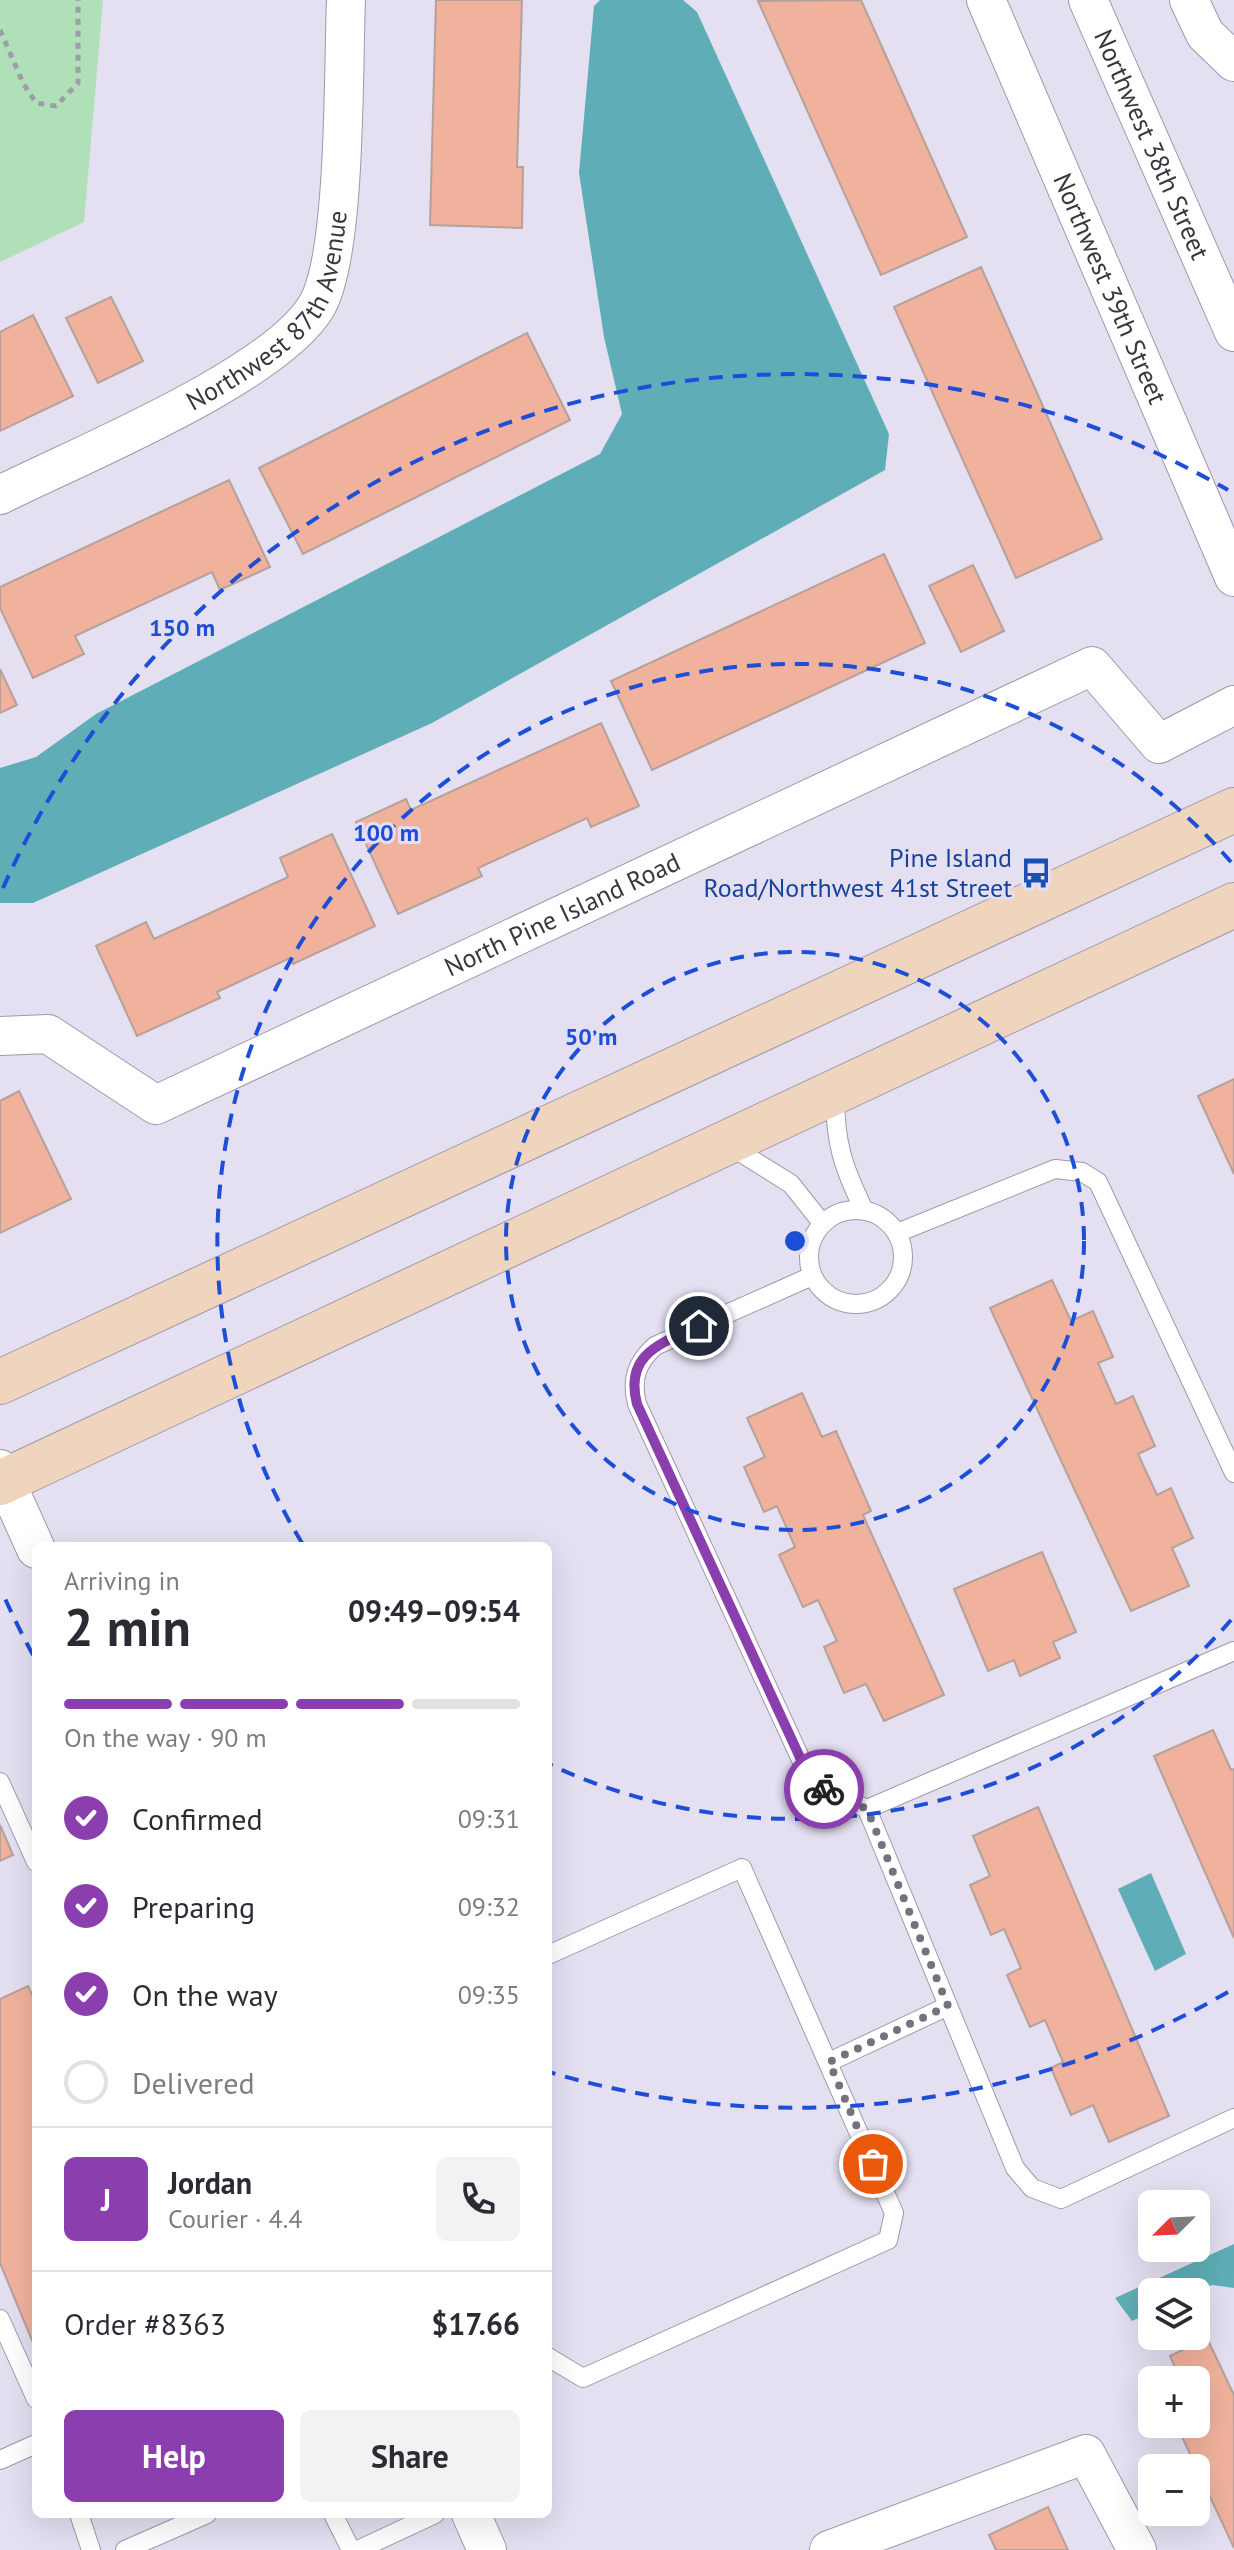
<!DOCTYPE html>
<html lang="en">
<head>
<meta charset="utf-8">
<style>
	:root { --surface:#fff; --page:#f2f2f3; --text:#2b2b33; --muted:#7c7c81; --line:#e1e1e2; --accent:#8b3eae }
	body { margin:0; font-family:"PT Sans",sans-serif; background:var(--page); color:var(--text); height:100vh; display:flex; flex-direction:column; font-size:30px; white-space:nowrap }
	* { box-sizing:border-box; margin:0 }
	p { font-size:26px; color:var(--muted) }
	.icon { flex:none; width:44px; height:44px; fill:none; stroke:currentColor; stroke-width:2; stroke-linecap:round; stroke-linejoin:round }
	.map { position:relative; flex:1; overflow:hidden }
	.sheet { position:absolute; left:32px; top:1542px; width:520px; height:976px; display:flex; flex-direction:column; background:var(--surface); border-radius:12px; box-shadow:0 8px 32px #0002 }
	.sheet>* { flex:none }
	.needle { width:52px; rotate:246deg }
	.fabs { position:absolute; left:1138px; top:2190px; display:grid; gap:16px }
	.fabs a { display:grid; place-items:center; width:72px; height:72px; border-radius:12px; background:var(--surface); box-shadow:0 8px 32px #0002; font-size:40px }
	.pin { position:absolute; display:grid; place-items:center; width:68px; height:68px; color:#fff; margin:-34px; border:4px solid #fff; border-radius:50%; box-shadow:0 2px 8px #0007 }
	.courier { position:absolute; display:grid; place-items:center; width:80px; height:80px; margin:-40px; border:6px solid #8b3eae; border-radius:50%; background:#fff; color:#222; box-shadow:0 2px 10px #0007 }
	.overview em { font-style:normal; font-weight:700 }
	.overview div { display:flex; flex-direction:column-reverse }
	.overview { display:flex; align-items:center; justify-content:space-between; height:136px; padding:0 32px }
	h1 { font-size:52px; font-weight:700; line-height:60px }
	.bar { display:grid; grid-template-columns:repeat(4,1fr); gap:12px 8px; align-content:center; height:96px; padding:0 32px }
	.bar i { height:10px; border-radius:6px; background:var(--line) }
	.bar .selected { background:var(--accent) }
	.bar p { grid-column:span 4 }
	.line { display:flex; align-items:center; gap:20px; padding:0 32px; border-top:2px solid var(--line) }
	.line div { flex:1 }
	.round { display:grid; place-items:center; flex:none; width:84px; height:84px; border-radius:12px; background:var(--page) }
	ol { padding:0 32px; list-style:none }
	li { display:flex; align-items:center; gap:24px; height:88px }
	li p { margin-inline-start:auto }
	li .icon { padding:8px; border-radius:50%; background:var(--accent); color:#fff; stroke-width:4 }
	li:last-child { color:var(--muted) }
	li i { width:44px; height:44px; border:4px solid var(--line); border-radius:50% }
	.action { display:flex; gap:16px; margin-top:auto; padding:16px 32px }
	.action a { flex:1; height:92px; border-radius:12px; background:var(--accent); color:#fff; font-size:32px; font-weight:700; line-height:92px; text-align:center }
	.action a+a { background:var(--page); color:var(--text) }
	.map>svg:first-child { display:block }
</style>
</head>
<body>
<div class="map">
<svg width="1234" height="2550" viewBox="0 0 1234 2550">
	<rect width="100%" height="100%" fill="#e4dff1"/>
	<path fill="#afe0b8" d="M0,0H103L84,222L0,262Z"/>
	<path fill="#5faeb7" d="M600,0H683L697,12L889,434L885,470L432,723L33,903H0V768L36,757L96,714L600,454L622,414L604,337L579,173L594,6Z
		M1151,1873L1186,1954L1155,1971L1118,1889Z
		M1234,2244V2288L1212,2285L1196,2292H1152V2312L1132,2321L1115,2298Z"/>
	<path fill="#f1b29d" stroke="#b5a19a" stroke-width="2" d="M436,0H522L517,167H523L522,228L430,225Z
		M861,0L967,237L881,275L758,1Z
		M981,267L1102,539L1016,578L894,307Z
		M111,297L143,361L98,383L66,318Z
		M33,315L73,396L0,431V332Z
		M527,333L570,420L303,554L259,468Z
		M229,480L270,567L220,590L212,572L75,636L84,654L33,678L0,608V587Z
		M884,554L925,643L652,770L611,681Z
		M973,565L1004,631L961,652L929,586Z
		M0,669L17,705L0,713Z
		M601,723L639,806L591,827L587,818L478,868L482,876L398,914L356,822L406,799L411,810Z
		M332,834L375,926L293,964L290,958L217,992L220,998L137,1036L96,946L146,922L154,939L288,877L280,858Z
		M1234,1079V1174L1198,1096Z
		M19,1091L71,1199L0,1233V1101Z
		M1052,1280L1071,1321L1093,1311L1113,1357L1098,1363L1116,1404L1133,1396L1155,1446L1138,1454L1157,1495L1171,1488L1193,1538L1172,1548L1189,1586L1131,1611L990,1308Z
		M802,1393L822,1437L836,1431L871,1511L863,1515L944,1695L884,1721L866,1684L844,1693L824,1647L837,1641L818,1600L803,1607L779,1555L795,1547L777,1506L764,1512L744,1467L765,1457L747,1418Z
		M1042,1552L1076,1632L1053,1642L1060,1658L1020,1676L1014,1660L988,1671L954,1589Z
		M1213,1730L1231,1770L1234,1769V1938L1154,1756Z
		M1038,1807L1169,2116L1109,2142L1093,2105L1071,2115L1051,2068L1063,2062L1045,2020L1030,2027L1007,1975L1021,1968L1004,1929L991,1935L970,1885L990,1876L973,1836Z
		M0,1825L13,1855L0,1861Z
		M28,1986L36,2003V2350L0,2263V1999Z
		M1207,2338L1234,2395V2548L1176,2424H1196V2380H1164L1178,2374L1170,2356Z
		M1048,2507L1068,2550H996L989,2535Z"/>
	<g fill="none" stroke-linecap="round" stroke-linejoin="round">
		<g stroke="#9e99a9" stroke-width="20">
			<path id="service" d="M835,1095C835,1143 843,1167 864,1210
				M727,1144L791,1184L822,1223
				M809 1257a47 47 0 1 1 94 0a47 47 0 1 1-94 0Z
				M897,1233L1055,1169L1082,1172L1098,1182L1234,1473
				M812,1276L655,1346C636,1363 631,1380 637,1404L809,1777L825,1790L867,1809L1015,2168L1032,2188L1061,2199L1234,2118
				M0,1782L36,1862
				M867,1809L1234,1651
				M548,1955L742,1868L894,2213L888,2240L583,2378L548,2357
				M829,2062L948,2006
				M0,2319L36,2399
				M0,2460L36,2444
				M79,2514L91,2550
				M333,2514L351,2550
				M125,2550L207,2514
				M358,2550L435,2514"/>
		</g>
		<g stroke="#9e99a9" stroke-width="40">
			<g id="minor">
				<path id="s1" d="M986,0L1234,577"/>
				<path id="s2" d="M1088,0L1234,332"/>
				<path d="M1189,0L1205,34L1234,62"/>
				<path id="s3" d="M0,495C78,456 273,377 316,307C347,257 343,66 346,0"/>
				<path id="s4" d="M0,1036L48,1034L156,1105L1092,666L1159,744L1234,705"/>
				<path d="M0,1469L36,1549"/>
				<path d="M471,2514L487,2550"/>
				<path d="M829,2550L1086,2454L1137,2550"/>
			</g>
		</g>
		<g stroke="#9e99a9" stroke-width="46">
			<path id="secondary" d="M0,1382L1234,810
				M0,1483L1234,905"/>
		</g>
		<path stroke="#a09daa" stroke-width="5" stroke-dasharray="6 6" stroke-linecap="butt" d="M0,30L23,83L36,103L56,106L78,83V0"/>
		<use href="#service" stroke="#fff" stroke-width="18"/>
		<use href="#minor" stroke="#fff" stroke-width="38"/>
		<use href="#secondary" stroke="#f0d5be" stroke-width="44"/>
	</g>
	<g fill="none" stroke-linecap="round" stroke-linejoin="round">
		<path stroke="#75727d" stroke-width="8" stroke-dasharray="0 14.4" d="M824,1789L867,1809L948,2006L829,2062L873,2164"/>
		<path stroke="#8b3eae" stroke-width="10" d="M699,1326C661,1343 624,1354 637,1404L809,1777L824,1789"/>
	</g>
	<g fill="none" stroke="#1d4ed8" stroke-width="4" stroke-dasharray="14 10">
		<circle cx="795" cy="1241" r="289"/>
		<path d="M1231 1620A578 578 0 0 1 551 1765M302 1543A578 578 0 0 1 1231 862"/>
		<path d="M1228 1992A867 867 0 0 1 549 2072M33 1655A867 867 0 0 1 3 1594M3 888A867 867 0 0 1 1228 490"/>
	</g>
	<defs>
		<g id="bus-bare" transform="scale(2.4)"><path d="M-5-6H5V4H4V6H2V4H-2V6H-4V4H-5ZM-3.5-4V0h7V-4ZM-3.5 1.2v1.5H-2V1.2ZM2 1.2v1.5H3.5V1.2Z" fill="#1a4fb4" stroke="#e4dff1" stroke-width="2.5" paint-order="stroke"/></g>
	</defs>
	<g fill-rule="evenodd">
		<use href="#bus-bare" x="1036" y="873"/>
	</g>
	<g text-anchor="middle" stroke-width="6" stroke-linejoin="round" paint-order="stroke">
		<g font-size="26" fill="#39373e" stroke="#e4dff1">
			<text dy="9" stroke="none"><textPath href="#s2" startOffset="158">Northwest 38th Street</textPath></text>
			<text dy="9" stroke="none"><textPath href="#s1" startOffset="314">Northwest 39th Street</textPath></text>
			<text dy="9" stroke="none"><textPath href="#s3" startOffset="340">Northwest 87th Avenue</textPath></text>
			<text dy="9" stroke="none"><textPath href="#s4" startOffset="626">North Pine Island Road</textPath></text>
		</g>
		<g font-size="26" fill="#164399" stroke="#e4dff1" text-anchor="end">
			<text x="1012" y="867">Pine Island<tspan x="1012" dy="30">Road/Northwest 41st Street</tspan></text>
		</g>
	</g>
	<circle cx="795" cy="1241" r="12" fill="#1d4ed8" stroke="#e4dff1" stroke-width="4"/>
	<g font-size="24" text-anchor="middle" font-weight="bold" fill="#1d4ed8" stroke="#e4dff1" stroke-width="6" stroke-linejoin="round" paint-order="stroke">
		<text x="182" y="636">150 m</text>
		<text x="386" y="841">100 m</text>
		<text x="591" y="1045">50 m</text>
	</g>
</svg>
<div class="fabs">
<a><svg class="needle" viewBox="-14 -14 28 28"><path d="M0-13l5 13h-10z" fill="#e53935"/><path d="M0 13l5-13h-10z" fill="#7c7c81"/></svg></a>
<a><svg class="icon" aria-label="layers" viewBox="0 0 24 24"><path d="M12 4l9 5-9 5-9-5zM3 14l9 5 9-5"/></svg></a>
<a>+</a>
<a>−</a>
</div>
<div class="pin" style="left:873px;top:2164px;background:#ea580c"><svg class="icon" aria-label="bag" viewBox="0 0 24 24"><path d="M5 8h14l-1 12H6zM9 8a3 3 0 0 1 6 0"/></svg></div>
<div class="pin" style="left:699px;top:1326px;background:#1f2937"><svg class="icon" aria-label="home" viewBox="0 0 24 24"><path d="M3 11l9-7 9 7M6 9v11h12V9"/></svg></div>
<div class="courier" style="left:824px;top:1789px"><svg class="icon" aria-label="bike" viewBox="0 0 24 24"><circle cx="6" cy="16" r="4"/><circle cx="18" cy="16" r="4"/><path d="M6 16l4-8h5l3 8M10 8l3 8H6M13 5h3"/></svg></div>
<section class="sheet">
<div class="overview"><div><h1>2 min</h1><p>Arriving in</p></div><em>09:49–09:54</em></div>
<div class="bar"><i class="selected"></i><i class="selected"></i><i class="selected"></i><i></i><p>On the way · 90 m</p></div>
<ol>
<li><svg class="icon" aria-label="check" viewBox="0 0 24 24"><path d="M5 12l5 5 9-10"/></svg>Confirmed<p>09:31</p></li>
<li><svg class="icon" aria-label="check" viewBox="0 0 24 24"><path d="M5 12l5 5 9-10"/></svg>Preparing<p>09:32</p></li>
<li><svg class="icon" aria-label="check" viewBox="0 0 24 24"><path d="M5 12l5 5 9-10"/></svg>On the way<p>09:35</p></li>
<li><i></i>Delivered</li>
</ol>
<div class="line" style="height:144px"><b class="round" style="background:var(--accent);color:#fff">J</b><div><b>Jordan</b><p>Courier · 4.4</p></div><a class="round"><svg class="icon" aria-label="phone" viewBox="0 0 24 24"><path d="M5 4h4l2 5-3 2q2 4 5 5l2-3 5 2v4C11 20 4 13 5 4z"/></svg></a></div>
<div class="line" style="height:104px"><div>Order #8363</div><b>$17.66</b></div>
<div class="action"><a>Help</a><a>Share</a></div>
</section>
</div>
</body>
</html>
